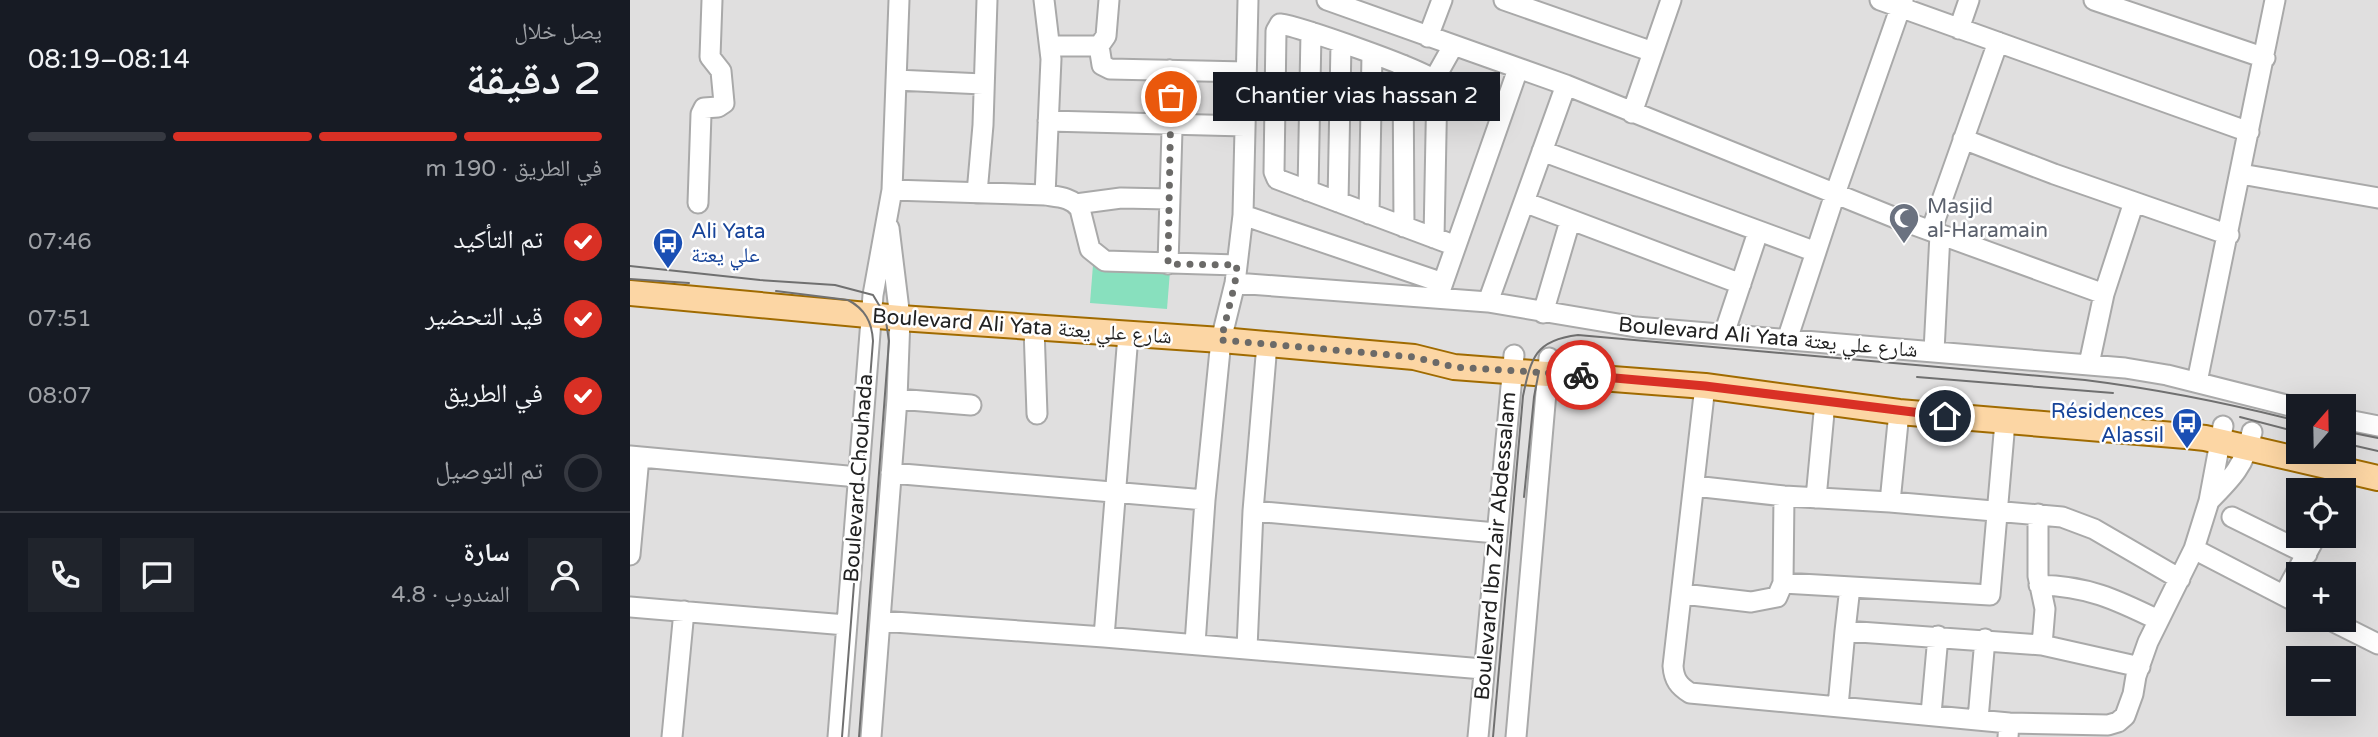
<!DOCTYPE html>
<html lang="ar">
<head>
<meta charset="utf-8">
<style>
	:root { --surface:#171b24; --page:#20242c; --text:#f1f3f6; --muted:#9ea1a6; --line:#363941; --accent:#d93025 }
	body { margin:0; font-family:"Varela Round","Noto Naskh Arabic",sans-serif; background:var(--page); color:var(--text); direction:rtl; height:100vh; display:flex; flex-direction:column; font-size:26px; white-space:nowrap }
	* { box-sizing:border-box; margin:0 }
	p { font-size:23px; color:var(--muted) }
	.icon { flex:none; width:38px; height:38px; fill:none; stroke:currentColor; stroke-width:2; stroke-linecap:round; stroke-linejoin:round }
	.map { position:relative; flex:1; overflow:hidden; direction:ltr }
	.panel { display:flex; flex-direction:column; background:var(--surface); width:630px }
	.panel>* { flex:none }
	.needle { width:46px; rotate:20deg }
	.controls { position:absolute; left:1656px; top:394px; display:grid; gap:14px }
	.controls a { display:grid; place-items:center; width:70px; height:70px; border-radius:0px; background:var(--surface); box-shadow:0 7px 28px #0002; font-size:35px }
	.pin { position:absolute; display:grid; place-items:center; width:60px; height:60px; color:#fff; margin:-30px; border:4px solid #fff; border-radius:50%; box-shadow:0 2px 7px #0007 }
	.courier { position:absolute; display:grid; place-items:center; width:70px; height:70px; margin:-35px; border:5px solid #d93025; border-radius:50%; background:#fff; color:#222; box-shadow:0 2px 9px #0007 }
	.bubble { position:absolute; height:49px; border-radius:0px; background:var(--surface); box-shadow:0 7px 28px #0002; font-size:23px; font-weight:600; line-height:49px; text-align:center; direction:rtl }
	.summary em { font-style:normal; font-weight:600 }
	.summary div { display:flex; flex-direction:column-reverse }
	.summary { display:flex; align-items:center; justify-content:space-between; height:119px; padding:0 28px }
	h1 { font-size:46px; font-weight:600; line-height:52px }
	.bar { display:grid; grid-template-columns:repeat(4,1fr); gap:10px 7px; align-content:center; height:84px; padding:0 28px }
	.bar i { height:9px; border-radius:5px; background:var(--line) }
	.bar .active { background:var(--accent) }
	.bar p { grid-column:span 4 }
	.line { display:flex; align-items:center; gap:18px; padding:0 28px; border-top:2px solid var(--line) }
	.line div { flex:1 }
	.round { display:grid; place-items:center; flex:none; width:74px; height:74px; border-radius:0px; background:var(--page) }
	ol { padding:0 28px; list-style:none }
	li { display:flex; align-items:center; gap:21px; height:77px }
	li p { margin-inline-start:auto }
	li .icon { padding:7px; border-radius:50%; background:var(--accent); color:#fff; stroke-width:4 }
	li:last-child { color:var(--muted) }
	li i { width:38px; height:38px; border:4px solid var(--line); border-radius:50% }
	main { display:flex; flex:1; min-height:0 }
	.map>svg:first-child { display:block }
</style>
</head>
<body>
<main>
<div class="map">
<svg width="1748" height="737" viewBox="0 0 1748 737">
	<rect width="100%" height="100%" fill="#f2efe9"/>
	<path fill="#e0dfdf" fill-rule="evenodd" d="M0,0H1748V737H0ZM1668,406H1713V452H1668ZM1668,490H1713V536H1668ZM1668,574H1713V620H1668ZM1668,658H1713V704H1668Z"/>
	<path fill="#88e0be" d="M463,265L540,271L537,309L460,303Z"/>
	<g fill="none" stroke-linecap="round" stroke-linejoin="round">
		<g stroke="#a9a9a9" stroke-width="23">
			<path id="minor" d="M414,0L421,59L415,195
				M697,0L936,85L1268,219L1474,294
				M874,0L1023,52
				M1250,0L1619,132
				M1464,0L1635,58
				M1329,29L1339,0
				M798,37L812,0
				M420,46H469L476,36L479,0
				M469,46L472,65L480,69L616,72
				M773,65L774,227
				M805,78L823,46
				M266,80L353,84
				M1002,113L1041,0
				M418,121L615,126
				M1333,139L1424,174L1599,235
				M912,151L1186,252
				M1611,174L1748,198
				M262,190L415,195C428,197 442,197 450,209L460,249L475,261L607,265
				M678,191L681,32
				M347,193L353,125L357,0
				M708,202L711,43
				M894,202L1111,284
				M68,203L71,114L74,108L88,107L94,103L91,71L80,57L82,0
				M446,204L491,198L540,199
				M739,214L742,54
				M613,215L813,283
				M1301,231L1368,42
				M804,238L807,82C798,71 668,26 650,24L646,31L644,172L647,179L826,246
				M538,264L542,130L540,70
				M605,283L858,302L1006,327L1495,368L1537,375L1668,408
				M808,297L888,69
				M858,302L936,85
				M913,313L940,221
				M404,328L407,414
				M1094,334L1128,232
				M1157,340L1205,194L1273,0
				M1304,351L1310,234
				M1459,364L1474,294L1504,202
				M1567,382L1645,0
				M1075,386L1043,666C1044,680 1049,686 1060,693L1379,723
				M267,399L341,405
				M1713,419L1748,426
				M0,456L228,477
				M261,473L575,500
				M1064,486L1154,496L1260,502L1432,517L1464,529L1550,579
				M1711,490L1721,472
				M1186,498L1195,402
				M1579,501C1602,478 1615,465 1622,432
				M1260,502L1269,412
				M623,511L866,533
				M1408,514V576L1415,609L1412,645
				M1602,517L1677,554
				M1564,549L1668,603
				M0,555L9,457
				M1153,583L1360,595L1375,422
				M1409,585C1457,586 1485,599 1528,620
				M1053,594L1121,602L1147,597L1153,583L1154,496
				M1654,595L1686,536
				M0,607L216,625
				M1700,620L1748,644
				M250,621L474,637L853,669
				M1215,631L1220,587
				M474,637L498,335
				M565,644L575,500L591,340L605,283L613,215L618,0
				M617,648L623,511L637,344
				M1208,706L1215,631L1412,645L1510,667
				M1301,714L1308,636
				M1348,719L1355,639
				M42,737L54,611
				M208,737L243,295L262,190L269,0
				M241,737L267,399L270,318L259,228
				M848,737L884,355
				M886,737L919,358
				M1378,737L1379,723L1478,725L1488,722L1495,716L1503,694L1506,676L1518,642L1564,549L1579,501L1593,426"/>
		</g>
		<g stroke="#a06b00" stroke-width="28">
			<path id="major" d="M0,293L270,318L591,340L784,357L824,367L1075,386L1269,412L1556,436L1575,438L1748,478"/>
		</g>
		<use href="#minor" stroke="#fff" stroke-width="19"/>
		<use href="#major" stroke="#fcd6a4" stroke-width="24"/>
		<path stroke="#707070" stroke-width="2" d="M0,266L130,280L205,285L243,295L255,315L259,341L229,737
			M0,279L59,283
			M146,291L218,300C235,309 242,322 243,341L212,737
			M1287,377L1483,393
			M1610,417L1668,432
			M1713,431L1748,438
			M1713,443L1748,451
			M894,497L904,397L909,371
			M863,737L893,396C901,358 905,340 948,335L1455,380C1527,389 1597,403 1668,421"/>
	</g>
	<g fill="none" stroke-linecap="round" stroke-linejoin="round">
		<path stroke="#6b6a68" stroke-width="7" stroke-dasharray="0 12.6" d="M541,97L538,264L607,265L605,283L591,340L784,357L824,367L951,375"/>
		<path stroke="#d93025" stroke-width="9" d="M951,375L1075,386L1315,416"/>
	</g>
	<defs>
		<g id="mosque-pin" transform="scale(1.575)"><path d="M0 17L-7.5 6A9.5 9.5 0 1 1 7.5 6Z" fill="#6b7280" stroke="#fff"/><path d="M3.5-4.9A6 6 0 1 0 3.5 4.9A5 5 0 1 1 3.5-4.9Z" fill="#fff"/></g>
		<g id="bus-pin" transform="scale(1.575)"><path d="M0 17L-7.5 6A9.5 9.5 0 1 1 7.5 6Z" fill="#1a4fb4" stroke="#fff"/><path d="M-5-6H5V4H4V6H2V4H-2V6H-4V4H-5ZM-3.5-4V0h7V-4ZM-3.5 1.2v1.5H-2V1.2ZM2 1.2v1.5H3.5V1.2Z" fill="#fff"/></g>
	</defs>
	<g fill-rule="evenodd">
		<use href="#mosque-pin" x="1274" y="218"/>
		<use href="#bus-pin" x="38" y="243"/>
		<use href="#bus-pin" x="1557" y="423"/>
	</g>
	<g text-anchor="middle" stroke-width="5" stroke-linejoin="round" paint-order="stroke">
		<g font-size="21" fill="#5b616d" stroke="#fff" text-anchor="start">
			<text x="1297" y="213">Masjid<tspan x="1297" dy="24">al-Haramain</tspan></text>
		</g>
		<g font-size="21" fill="#164399" stroke="#fff" text-anchor="start">
			<text x="61" y="238">Ali Yata<tspan x="61" dy="24">علي يعتة</tspan></text>
			<text x="1534" y="418" text-anchor="end">Résidences<tspan x="1534" dy="24">Alassil</tspan></text>
		</g>
		<g font-size="21" fill="#222" stroke="#fff">
			<text transform="translate(392 326) rotate(4)" y="7">Boulevard Ali Yata شارع علي يعتة</text>
			<text transform="translate(1138 337) rotate(5)" y="7">Boulevard Ali Yata شارع علي يعتة</text>
			<text transform="translate(228 478) rotate(-86)" y="7">Boulevard Chouhada</text>
			<text transform="translate(865 546) rotate(-85)" y="7">Boulevard Ibn Zair Abdessalam</text>
		</g>
	</g>
</svg>
<div class="controls">
<a><svg class="needle" viewBox="-14 -14 28 28"><path d="M0-13l5 13h-10z" fill="#e53935"/><path d="M0 13l5-13h-10z" fill="#9ea1a6"/></svg></a>
<a><svg class="icon" aria-label="locate" viewBox="0 0 24 24"><circle cx="12" cy="12" r="6"/><path d="M12 2v4M12 18v4M2 12h4M18 12h4"/></svg></a>
<a>+</a>
<a>−</a>
</div>
<div class="pin" style="left:541px;top:97px;background:#ea580c"><svg class="icon" aria-label="bag" viewBox="0 0 24 24"><path d="M5 8h14l-1 12H6zM9 8a3 3 0 0 1 6 0"/></svg></div>
<div class="pin" style="left:1315px;top:416px;background:#1f2937"><svg class="icon" aria-label="home" viewBox="0 0 24 24"><path d="M3 11l9-7 9 7M6 9v11h12V9"/></svg></div>
<div class="courier" style="left:951px;top:375px"><svg class="icon" aria-label="bike" viewBox="0 0 24 24"><circle cx="6" cy="16" r="4"/><circle cx="18" cy="16" r="4"/><path d="M6 16l4-8h5l3 8M10 8l3 8H6M13 5h3"/></svg></div>
<div class="bubble" style="left:583px;top:72px;width:287px">Chantier vias hassan 2</div>
</div>
<section class="panel">
<div class="summary"><div><h1>2 دقيقة</h1><p>يصل خلال</p></div><em>08:14–08:19</em></div>
<div class="bar"><i class="active"></i><i class="active"></i><i class="active"></i><i></i><p>في الطريق · 190 m</p></div>
<ol>
<li><svg class="icon" aria-label="check" viewBox="0 0 24 24"><path d="M5 12l5 5 9-10"/></svg>تم التأكيد<p>07:46</p></li>
<li><svg class="icon" aria-label="check" viewBox="0 0 24 24"><path d="M5 12l5 5 9-10"/></svg>قيد التحضير<p>07:51</p></li>
<li><svg class="icon" aria-label="check" viewBox="0 0 24 24"><path d="M5 12l5 5 9-10"/></svg>في الطريق<p>08:07</p></li>
<li><i></i>تم التوصيل</li>
</ol>
<div class="line" style="height:126px"><a class="round"><svg class="icon" aria-label="person" viewBox="0 0 24 24"><circle cx="12" cy="8" r="4"/><path d="M4 21q1-7 8-7t8 7"/></svg></a><div><b>سارة</b><p>المندوب · 4.8</p></div><a class="round"><svg class="icon" aria-label="chat" viewBox="0 0 24 24"><path d="M4 5h16v11H9l-5 4z"/></svg></a><a class="round"><svg class="icon" aria-label="phone" viewBox="0 0 24 24"><path d="M5 4h4l2 5-3 2q2 4 5 5l2-3 5 2v4C11 20 4 13 5 4z"/></svg></a></div>
</section>
</main>
</body>
</html>
